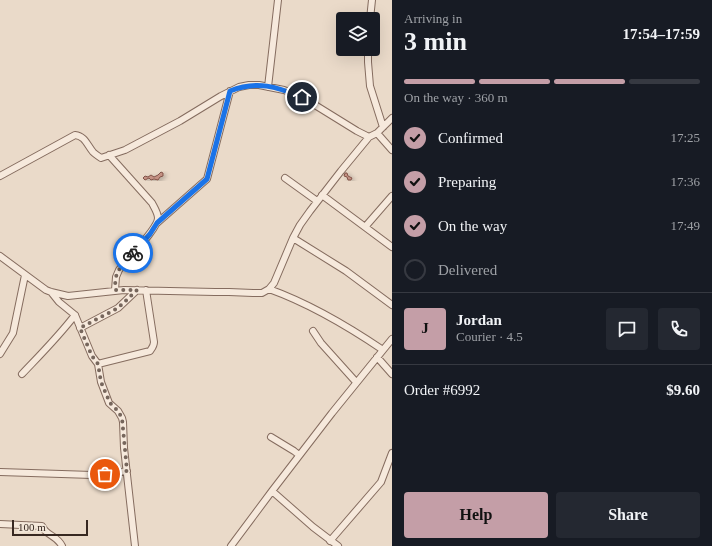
<!DOCTYPE html>
<html lang="en">
<head>
<meta charset="utf-8">
<style>
	:root { --surface:#171b24; --page:#242831; --text:#f1f3f6; --muted:#9ea1a6; --line:#363941; --accent:#c49ea7 }
	body { margin:0; font-family:"Times New Roman",serif; background:var(--page); color:var(--text); height:100vh; display:flex; flex-direction:column; font-size:15px; white-space:nowrap }
	* { box-sizing:border-box; margin:0 }
	p { font-size:13px; color:var(--muted) }
	.icon { flex:none; width:22px; height:22px; fill:none; stroke:currentColor; stroke-width:2; stroke-linecap:round; stroke-linejoin:round }
	.map { position:relative; flex:1; overflow:hidden }
	.details { display:flex; flex-direction:column; background:var(--surface); width:320px }
	.details>* { flex:none }
	.fabs { position:absolute; left:336px; top:12px; display:grid; gap:8px }
	.fabs a { display:grid; place-items:center; width:44px; height:44px; border-radius:4px; background:var(--surface); box-shadow:0 4px 16px #0002; font-size:20px }
	.scale { position:absolute; left:12px; bottom:10px; width:76px; box-sizing:border-box; padding-left:4px; border:2px solid #372821; border-top:0; font-size:11px; line-height:14px; white-space:nowrap; color:#372821; -webkit-text-stroke:3px #f2e6d8; paint-order:stroke }
	.pin { position:absolute; display:grid; place-items:center; width:34px; height:34px; color:#fff; margin:-17px; border:2px solid #fff; border-radius:50%; box-shadow:0 1px 4px #0007 }
	.courier { position:absolute; display:grid; place-items:center; width:40px; height:40px; margin:-20px; border:3px solid #1a73e8; border-radius:50%; background:#fff; color:#222; box-shadow:0 1px 5px #0007 }
	.overview em { font-style:normal; font-weight:600 }
	.overview div { display:flex; flex-direction:column-reverse }
	.overview { display:flex; align-items:center; justify-content:space-between; height:68px; padding:0 12px }
	h1 { font-size:26px; font-weight:600; line-height:30px }
	.bar { display:grid; grid-template-columns:repeat(4,1fr); gap:6px 4px; align-content:center; height:48px; padding:0 12px }
	.bar i { height:5px; border-radius:3px; background:var(--line) }
	.bar .current { background:var(--accent) }
	.bar p { grid-column:span 4 }
	.line { display:flex; align-items:center; gap:10px; padding:0 12px; border-top:1px solid var(--line) }
	.line div { flex:1 }
	.round { display:grid; place-items:center; flex:none; width:42px; height:42px; border-radius:4px; background:var(--page) }
	ol { padding:0 12px; list-style:none }
	li { display:flex; align-items:center; gap:12px; height:44px }
	li p { margin-inline-start:auto }
	li .icon { padding:4px; border-radius:50%; background:var(--accent); color:#111; stroke-width:4 }
	li:last-child { color:var(--muted) }
	li i { width:22px; height:22px; border:2px solid var(--line); border-radius:50% }
	.cta { display:flex; gap:8px; margin-top:auto; padding:8px 12px }
	.cta a { flex:1; height:46px; border-radius:4px; background:var(--accent); color:#111; font-size:16px; font-weight:600; line-height:46px; text-align:center }
	.cta a+a { background:var(--page); color:var(--text) }
	main { display:flex; flex:1; min-height:0 }
	.map>svg:first-child { display:block }
</style>
</head>
<body>
<main>
<div class="map">
<svg width="392" height="546" viewBox="0 0 392 546">
	<defs>
		<filter id="shadow"><feDropShadow dx="2.5" dy="1.5" stdDeviation="2" flood-color="#0004"/></filter>
	</defs>
	<rect width="100%" height="100%" fill="#eadac9"/>
	<path fill="#c49183" stroke="#825348" filter="url(#shadow)" d="M161,172L163,173V176L160,177L158,180L154,179L151,180L149,178L145,180L143,178L145,176L148,177L151,175L154,177L158,175Z
		M345,173H347L348,176L352,178L351,180H348L347,177L344,176Z"/>
	<g fill="none" stroke-linecap="round" stroke-linejoin="round">
		<g stroke="#856c5f" stroke-width="8">
			<path id="minor" d="M370,19L372,0
				M368,49V62L370,86L383,127
				M268,87L278,0
				M377,133L392,150
				M109,155L152,203C154,207 158,213 158,218C158,229 126,260 119,270L116,277L115,290
				M0,176L75,135C85,136 87,145 93,152C95,154 98,156 101,158L125,150L180,121L221,96L239,87L249,85H259L284,90L302,97L357,131L369,137
				M285,178L317,201
				M322,195L392,247
				M157,223L207,179L230,91
				M365,227L392,196
				M293,238L346,271L392,305
				M0,256L46,290L51,292L68,296L124,290L215,292H229L253,293H262L269,289L274,283L293,238L300,225L310,211L341,171L369,137L377,133L392,118
				M269,289C308,303 349,327 383,350
				M51,292L59,302L75,315L92,356L98,364L101,382L109,403L118,411L122,418L123,422L124,448L135,546
				M80,328L118,308L137,290
				M313,331L321,343L356,382
				M0,354L13,333L25,275
				M377,357L392,374
				M98,364L150,351C152,348 154,346 154,342L146,290
				M22,374C40,355 59,336 75,315
				M271,437L294,451L299,455
				M0,472L92,475L127,471
				M272,491L313,527L338,546
				M0,524L42,526C46,536 57,535 62,546
				M330,541L381,482L392,453
				M231,546L272,491L332,413L392,339"/>
		</g>
		<use href="#minor" stroke="#f6e9dc" stroke-width="6"/>
	</g>
	<g fill="none" stroke-linecap="round" stroke-linejoin="round">
		<path stroke="#76665c" stroke-width="4" stroke-dasharray="0 7.2" d="M105,474L127,471L122,418L118,411L110,403L101,382L98,364L92,356L80,328L118,308L137,290H116C115,286 115,281 116,277C118,268 127,260 133,253"/>
		<path stroke="#1a73e8" stroke-width="5" d="M133,253L150,234L157,223L207,179L230,91C257,80 277,87 302,97"/>
	</g>
</svg>
<div class="fabs">
<a><svg class="icon" aria-label="layers" viewBox="0 0 24 24"><path d="M12 4l9 5-9 5-9-5zM3 14l9 5 9-5"/></svg></a>
</div>
<div class="scale">100 m</div>
<div class="pin" style="left:105px;top:474px;background:#ea580c"><svg class="icon" aria-label="bag" viewBox="0 0 24 24"><path d="M5 8h14l-1 12H6zM9 8a3 3 0 0 1 6 0"/></svg></div>
<div class="pin" style="left:302px;top:97px;background:#1f2937"><svg class="icon" aria-label="home" viewBox="0 0 24 24"><path d="M3 11l9-7 9 7M6 9v11h12V9"/></svg></div>
<div class="courier" style="left:133px;top:253px"><svg class="icon" aria-label="bike" viewBox="0 0 24 24"><circle cx="6" cy="16" r="4"/><circle cx="18" cy="16" r="4"/><path d="M6 16l4-8h5l3 8M10 8l3 8H6M13 5h3"/></svg></div>
</div>
<section class="details">
<div class="overview"><div><h1>3 min</h1><p>Arriving in</p></div><em>17:54–17:59</em></div>
<div class="bar"><i class="current"></i><i class="current"></i><i class="current"></i><i></i><p>On the way · 360 m</p></div>
<ol>
<li><svg class="icon" aria-label="check" viewBox="0 0 24 24"><path d="M5 12l5 5 9-10"/></svg>Confirmed<p>17:25</p></li>
<li><svg class="icon" aria-label="check" viewBox="0 0 24 24"><path d="M5 12l5 5 9-10"/></svg>Preparing<p>17:36</p></li>
<li><svg class="icon" aria-label="check" viewBox="0 0 24 24"><path d="M5 12l5 5 9-10"/></svg>On the way<p>17:49</p></li>
<li><i></i>Delivered</li>
</ol>
<div class="line" style="height:72px"><b class="round" style="background:var(--accent);color:#111">J</b><div><b>Jordan</b><p>Courier · 4.5</p></div><a class="round"><svg class="icon" aria-label="chat" viewBox="0 0 24 24"><path d="M4 5h16v11H9l-5 4z"/></svg></a><a class="round"><svg class="icon" aria-label="phone" viewBox="0 0 24 24"><path d="M5 4h4l2 5-3 2q2 4 5 5l2-3 5 2v4C11 20 4 13 5 4z"/></svg></a></div>
<div class="line" style="height:52px"><div>Order #6992</div><b>$9.60</b></div>
<div class="cta"><a>Help</a><a>Share</a></div>
</section>
</main>
</body>
</html>
